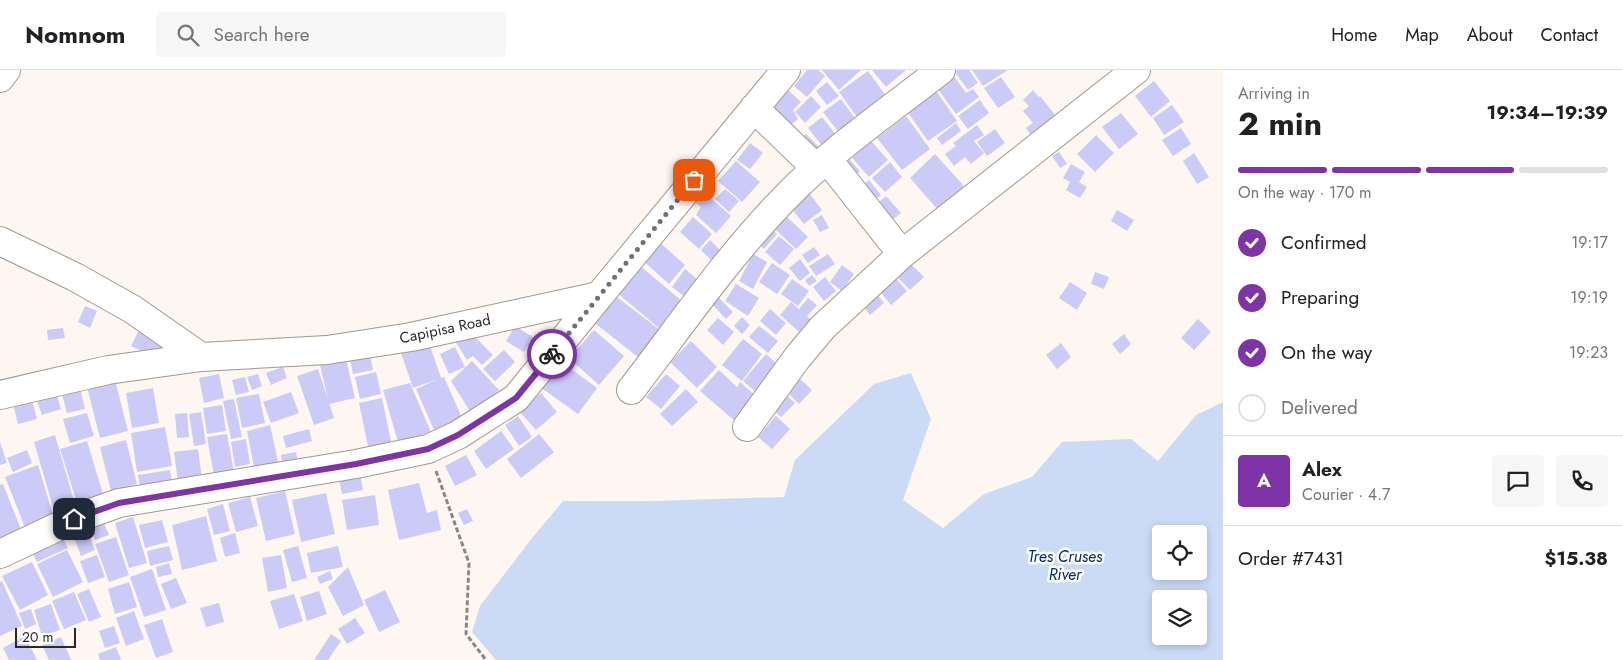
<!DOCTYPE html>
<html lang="en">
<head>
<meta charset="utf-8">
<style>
	:root { --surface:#fff; --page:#f6f6f6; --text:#202124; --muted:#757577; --line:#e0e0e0; --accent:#7e34a6 }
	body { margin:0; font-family:Jost,sans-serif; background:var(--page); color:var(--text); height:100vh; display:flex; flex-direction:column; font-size:19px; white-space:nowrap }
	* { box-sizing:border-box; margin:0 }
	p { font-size:16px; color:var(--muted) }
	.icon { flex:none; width:28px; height:28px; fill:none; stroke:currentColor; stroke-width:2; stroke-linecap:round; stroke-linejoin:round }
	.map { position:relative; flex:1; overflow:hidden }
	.details { display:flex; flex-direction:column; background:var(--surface); width:400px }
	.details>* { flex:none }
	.buttons { position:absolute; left:1152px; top:455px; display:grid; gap:10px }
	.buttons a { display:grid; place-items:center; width:55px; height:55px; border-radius:5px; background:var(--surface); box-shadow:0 2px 8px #0003; font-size:25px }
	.scale { position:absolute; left:15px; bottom:12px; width:61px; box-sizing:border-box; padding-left:5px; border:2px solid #2d2824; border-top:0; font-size:14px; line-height:18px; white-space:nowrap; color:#2d2824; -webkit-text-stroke:4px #fff; paint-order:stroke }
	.pin { position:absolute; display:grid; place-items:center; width:42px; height:42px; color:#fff; margin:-21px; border-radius:10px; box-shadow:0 2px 8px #0006 }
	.courier { position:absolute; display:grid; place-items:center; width:50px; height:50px; margin:-25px; border:4px solid #7e34a6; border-radius:50%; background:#fff; color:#222; box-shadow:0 1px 6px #0007 }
	.summary em { font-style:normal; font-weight:700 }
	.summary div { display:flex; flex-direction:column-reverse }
	.summary { display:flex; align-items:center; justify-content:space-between; height:85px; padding:0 15px }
	h1 { font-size:32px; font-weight:700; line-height:38px }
	.bar { display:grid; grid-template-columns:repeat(4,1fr); gap:8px 5px; align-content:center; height:60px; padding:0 15px }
	.bar i { height:6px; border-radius:4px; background:var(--line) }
	.bar .active { background:var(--accent) }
	.bar p { grid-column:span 4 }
	.line { display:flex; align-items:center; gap:12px; padding:0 15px; border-top:1px solid var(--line) }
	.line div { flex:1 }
	.round { display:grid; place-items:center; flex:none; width:52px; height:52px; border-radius:5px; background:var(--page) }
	ol { padding:0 15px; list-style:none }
	li { display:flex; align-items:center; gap:15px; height:55px }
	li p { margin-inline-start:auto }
	li .icon { padding:5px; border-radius:50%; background:var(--accent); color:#fff; stroke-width:4 }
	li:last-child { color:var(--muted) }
	li i { width:28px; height:28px; border:2px solid var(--line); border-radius:50% }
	header { display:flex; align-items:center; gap:30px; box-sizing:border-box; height:70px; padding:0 25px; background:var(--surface); border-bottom:1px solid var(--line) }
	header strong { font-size:24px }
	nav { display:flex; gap:28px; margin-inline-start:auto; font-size:18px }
	.search { width:350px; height:45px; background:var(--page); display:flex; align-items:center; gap:12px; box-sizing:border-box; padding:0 18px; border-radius:5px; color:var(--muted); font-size:19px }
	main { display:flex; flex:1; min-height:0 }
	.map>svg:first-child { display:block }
</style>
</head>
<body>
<header>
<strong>Nomnom</strong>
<div class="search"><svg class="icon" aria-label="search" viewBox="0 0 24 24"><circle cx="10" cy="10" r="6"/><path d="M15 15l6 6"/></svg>Search here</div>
<nav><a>Home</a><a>Map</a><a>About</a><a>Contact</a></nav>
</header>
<main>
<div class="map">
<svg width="1223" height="590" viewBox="0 0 1223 590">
	<rect width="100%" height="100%" fill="#fef6f0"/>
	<path fill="#cbdbf6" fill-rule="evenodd" d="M911,303L931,349L903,430L943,458L984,424L1032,407L1062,372L1131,369L1158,391L1196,345L1223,332V590H496L472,562L480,536L532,468L563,431H652L784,427L795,390L874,314ZM1161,464H1199V501H1161ZM1161,529H1199V566H1161Z"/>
	<path fill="#cccaf7" d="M807,0H818L825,6L807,27L794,16Z
		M822,0H861L839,20Z
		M872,0H906L886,17Z
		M957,0H969L978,13L968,20L955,2Z
		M972,0H1008L983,16Z
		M868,1L886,26L857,47L839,22Z
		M954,6L966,23L973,19L979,27L956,44L937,18Z
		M1001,7L1015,27L998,38L984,18Z
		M1154,11L1170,31L1151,47L1135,26Z
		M827,12L839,26L827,35L816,21Z
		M787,19L801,32L793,40L798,49L787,58L767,40Z
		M935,19L957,51L928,71L906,40Z
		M1033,20L1039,27L1040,26L1060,51L1034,70L1026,58L1033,53L1023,41L1029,36L1023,30Z
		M811,26L821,37L805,53L795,42Z
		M841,29L857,51L840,64L823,42Z
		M980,30L989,43L968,59L958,46Z
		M1172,35L1184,52L1164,65L1153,48Z
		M1121,43L1138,64L1119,79L1102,57Z
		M906,46L930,79L902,100L877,68Z
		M822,47L837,66L823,77L808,58Z
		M956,53L961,61L942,75L937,68Z
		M977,55L984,65L974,71L984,83L971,94L965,87L954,96L945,84L956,76L953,73Z
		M1181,58L1191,74L1173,86L1162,70Z
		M995,59L1005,73L987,86L977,72Z
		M806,64L820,78L810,88L796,73Z
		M1096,65L1114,83L1095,102L1077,84Z
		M871,71L888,90L869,107L852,88Z
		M750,73L763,83L750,99L737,90Z
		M1059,82L1067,94L1060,98L1052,86Z
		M1194,83L1209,107L1197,114L1183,91Z
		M935,84L964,116L938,140L910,108Z
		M849,89L860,101L854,108L842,96Z
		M736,91L760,112L742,132L718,111Z
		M890,92L902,107L885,122L872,108Z
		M1071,94L1085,102L1079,112L1087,117L1080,128L1066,120L1070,112L1063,108Z
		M869,110L881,125L866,136L855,121Z
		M701,119L731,146L716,163L696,145L701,137L692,130Z
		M725,119L739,131L729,142L715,129Z
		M809,123L822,140L804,154L791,138Z
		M886,126L901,143L886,155L872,138Z
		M1117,140L1134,150L1127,161L1111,151Z
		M822,145L829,158L820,162L813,150Z
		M693,147L712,164L699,179L680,162Z
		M787,147L808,167L796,179L775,159Z
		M769,156L777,164L764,179L756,171Z
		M779,166L794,179L780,195L765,182Z
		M657,170L685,195L669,214L641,189Z
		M710,170L720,180L711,190L701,180Z
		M814,177L820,185L808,193L802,185Z
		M753,184L767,192L753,219L739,211Z
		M828,184L835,194L816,206L809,196Z
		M800,189L810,203L800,211L789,198Z
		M906,189L924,207L910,220L893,203Z
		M772,193L790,205L777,224L759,212Z
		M638,194L690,238L667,265L615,221Z
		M842,195L854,204L842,221L830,212Z
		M685,199L698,210L685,227L672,217Z
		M890,202L907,221L891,235L875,216Z
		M1095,202L1109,207L1104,219L1091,214Z
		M812,205L817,211L809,216L805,210Z
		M825,207L836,221L824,231L813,217Z
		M792,209L809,221L798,236L781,224Z
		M1070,212L1087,223L1077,240L1059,228Z
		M736,214L759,228L748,246L725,231Z
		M871,217L884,233L870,245L857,228Z
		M714,223L733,242L726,249L708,230Z
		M617,227L665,264L643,291L596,254Z
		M808,228L817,235L807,246L816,254L805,267L780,245L791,232L799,239Z
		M85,236L97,241L90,258L78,252Z
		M770,239L786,253L776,265L760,251Z
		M742,247L750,255L742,264L734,256Z
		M718,248L734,262L723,275L707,260Z
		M1198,249L1211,262L1194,280L1181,268Z
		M142,254L167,266L156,288L131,276Z
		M515,256L533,267L524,282L506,271Z
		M759,256L778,271L768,283L749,267Z
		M63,258L65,268L48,270L47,260Z
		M594,260L624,286L599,315L569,288Z
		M470,262L493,285L482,295L473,286L467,290L455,271Z
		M1124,264L1131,274L1120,284L1112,274Z
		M743,269L762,284L742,311L722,295Z
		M428,270L441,308L444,307L462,348L434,360L416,319L438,309L413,318L400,280Z
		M691,271L717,297L697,318L670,292Z
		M1061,273L1071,287L1057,299L1046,285Z
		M455,277L465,297L449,304L440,284Z
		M504,280L515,292L495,311L483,299Z
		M766,284L785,301L762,327L743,311Z
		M370,285L373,300L353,304L350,289Z
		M346,289L355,328L329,334L320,295Z
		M559,290L597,318L578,344L540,317Z
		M472,291L499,320L471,343L451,311Z
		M283,297L287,308L271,315L266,303Z
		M318,299L334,348L314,355L297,306Z
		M719,300L737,317L740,312L763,332L742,357L700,321Z
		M376,302L381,324L360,329L355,307Z
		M219,304L224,328L204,333L199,308Z
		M258,304L262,316L252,320L247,307Z
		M666,304L680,316L661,339L646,327Z
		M114,306L128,361L100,368L86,313Z
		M245,307L249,322L236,325L232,310Z
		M798,307L812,320L799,334L785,320Z
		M410,313L431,362L398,372L383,320Z
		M79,315L85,339L67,343L61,320Z
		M153,318L159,353L132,358L126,323Z
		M686,319L698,332L672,356L660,344Z
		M780,319L795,333L781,347L766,333Z
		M56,322L61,339L42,345L36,328Z
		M291,322L299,343L271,353L263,332Z
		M541,323L557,342L536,360L519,341Z
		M259,324L265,353L242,358L236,328Z
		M31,326L37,349L18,354L12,330Z
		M382,328L392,376L369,381L359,333Z
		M234,329L242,367L231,369L223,331Z
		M222,335L226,361L207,364L203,338Z
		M201,342L206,374L194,376L189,344Z
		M87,343L94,366L70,373L63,349Z
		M187,343L189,367L177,368L175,344Z
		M518,346L532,367L519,376L505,355Z
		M776,346L790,359L772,379L758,367Z
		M270,355L279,396L255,402L247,361Z
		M165,357L172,396L137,402L131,363Z
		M309,359L312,371L286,378L283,366Z
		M501,361L514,379L486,399L474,381Z
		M227,364L234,402L214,406L207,367Z
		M539,364L554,382L521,408L507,389Z
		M55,365L76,438L55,444L34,372Z
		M246,369L250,394L235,397L231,372Z
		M126,370L137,414L111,421L100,377Z
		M87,371L104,427L78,436L60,379Z
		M0,372L7,393L0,395Z
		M198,379L202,409L178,412L174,382Z
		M27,380L32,393L13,402L7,388Z
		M296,382L298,394L283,397L281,385Z
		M466,385L477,405L455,416L445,396Z
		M38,395L54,448L26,460L5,407Z
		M170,400L172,412L140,417L138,405Z
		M360,405L363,420L342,424L339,409Z
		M419,413L427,443L437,440L441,460L399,470L388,420Z
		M3,414L22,462L0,471V415Z
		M285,421L295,464L266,471L256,428Z
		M326,423L335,464L301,472L292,430Z
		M375,425L379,455L347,460L342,430Z
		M250,427L258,456L236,462L228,433Z
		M223,434L230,461L214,465L207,439Z
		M467,439L473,451L464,455L458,443Z
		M206,446L217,491L182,500L172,455Z
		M133,447L147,493L129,498L115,453Z
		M102,448L109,465L95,470L89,454Z
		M162,450L168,472L145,478L139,455Z
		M86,457L95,480L81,486L72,462Z
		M235,463L240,483L225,487L220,468Z
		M116,467L129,505L109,512L95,474Z
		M64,470L68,478L37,492L33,484Z
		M169,476L173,490L150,496L147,481Z
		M298,476L307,508L292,512L283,480Z
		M338,476L343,497L311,503L307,483Z
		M67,480L83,512L53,527L37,494Z
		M97,485L105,507L88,513L80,491Z
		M281,485L287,518L268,522L262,488Z
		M32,492L48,525L20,540L2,506Z
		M169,493L172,504L158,507L156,497Z
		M348,497L364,535L343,546L328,517Z
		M152,499L166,540L144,547L130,507Z
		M330,501L333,509L320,514L317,507Z
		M176,508L187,533L171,539L161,514Z
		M2,511L22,556L0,566V512Z
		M129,512L137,537L115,544L108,519Z
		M89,519L101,547L89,552L77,524Z
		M385,520L400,552L379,562L364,530Z
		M319,521L327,544L307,551L300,527Z
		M74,522L86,550L64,559L52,531Z
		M294,524L303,551L279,559L270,531Z
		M219,533L224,552L206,557L200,538Z
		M51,534L60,560L42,566L34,540Z
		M31,539L36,554L25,559L19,543Z
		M134,541L144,569L126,576L116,548Z
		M355,548L365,563L347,574L338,559Z
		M162,549L173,582L156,588L144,555Z
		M114,556L120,573L105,578L99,561Z
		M331,564L341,571L328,590H314Z
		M25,566L37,590H9L3,578Z
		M61,567L71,590H49L42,575Z
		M116,577L121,590H100L98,584Z"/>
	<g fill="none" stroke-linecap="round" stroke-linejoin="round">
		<g stroke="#a3978d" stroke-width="30">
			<path id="minor" d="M0,8L6,0
				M754,38L816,98
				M828,90L902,184
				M0,171L75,207L132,239L201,287
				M631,320C681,255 728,186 785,128C830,81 890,40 941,0
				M0,325L108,300L201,287L327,280L411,267L599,226L786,0
				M747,357L797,288L823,257L860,223L902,184L1136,0
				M0,484L74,449L119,433L356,394L428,379L458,365L516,328L599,226"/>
		</g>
		<path stroke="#8c8681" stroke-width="3" stroke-dasharray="5 2.5" stroke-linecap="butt" d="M436,401L469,493L466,564L486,590"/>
		<use href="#minor" stroke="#fff" stroke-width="28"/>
	</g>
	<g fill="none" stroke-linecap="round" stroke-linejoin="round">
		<path stroke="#76706b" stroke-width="5" stroke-dasharray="0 9" d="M552,284L694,110"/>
		<path stroke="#7e34a6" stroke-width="6" d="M74,449L119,433L356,394L428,379L458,365L516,328L552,284"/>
	</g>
	<g text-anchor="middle" stroke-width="5" stroke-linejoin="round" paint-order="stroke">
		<g font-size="15" fill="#2d2824" stroke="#fff">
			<text transform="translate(445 259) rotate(-12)" y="5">Capipisa Road</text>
		</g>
		<g font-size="16" font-style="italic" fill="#022973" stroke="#fff">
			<text x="1065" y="492">Tres Cruses<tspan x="1065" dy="18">River</tspan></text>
		</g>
	</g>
</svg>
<div class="buttons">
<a><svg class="icon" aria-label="locate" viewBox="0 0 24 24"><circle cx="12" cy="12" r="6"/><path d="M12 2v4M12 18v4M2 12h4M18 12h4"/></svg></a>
<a><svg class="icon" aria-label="layers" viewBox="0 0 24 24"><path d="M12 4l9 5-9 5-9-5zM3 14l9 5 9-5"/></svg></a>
</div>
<div class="scale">20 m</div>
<div class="pin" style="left:694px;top:110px;background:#ea580c"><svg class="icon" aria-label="bag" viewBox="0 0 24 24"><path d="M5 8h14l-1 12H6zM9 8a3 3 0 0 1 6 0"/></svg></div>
<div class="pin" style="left:74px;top:449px;background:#1f2937"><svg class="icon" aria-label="home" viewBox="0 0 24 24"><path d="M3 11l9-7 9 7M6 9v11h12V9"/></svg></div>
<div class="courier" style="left:552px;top:284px"><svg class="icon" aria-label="bike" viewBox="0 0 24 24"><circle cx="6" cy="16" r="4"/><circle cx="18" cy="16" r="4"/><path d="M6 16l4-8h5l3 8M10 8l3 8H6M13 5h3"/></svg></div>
</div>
<section class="details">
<div class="summary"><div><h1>2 min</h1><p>Arriving in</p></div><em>19:34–19:39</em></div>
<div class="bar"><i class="active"></i><i class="active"></i><i class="active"></i><i></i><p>On the way · 170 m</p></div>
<ol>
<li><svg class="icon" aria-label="check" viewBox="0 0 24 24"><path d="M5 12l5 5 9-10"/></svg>Confirmed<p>19:17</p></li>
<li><svg class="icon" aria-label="check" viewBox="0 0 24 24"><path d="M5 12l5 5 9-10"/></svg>Preparing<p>19:19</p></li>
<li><svg class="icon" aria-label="check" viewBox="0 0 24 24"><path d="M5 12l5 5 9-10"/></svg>On the way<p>19:23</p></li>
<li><i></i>Delivered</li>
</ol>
<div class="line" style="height:90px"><b class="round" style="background:var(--accent);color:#fff">A</b><div><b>Alex</b><p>Courier · 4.7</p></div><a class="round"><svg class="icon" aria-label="chat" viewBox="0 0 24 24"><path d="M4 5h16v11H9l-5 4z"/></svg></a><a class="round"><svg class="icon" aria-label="phone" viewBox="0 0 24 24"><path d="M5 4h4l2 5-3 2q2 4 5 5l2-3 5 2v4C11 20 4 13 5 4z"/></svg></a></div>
<div class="line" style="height:65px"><div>Order #7431</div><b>$15.38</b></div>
</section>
</main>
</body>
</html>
